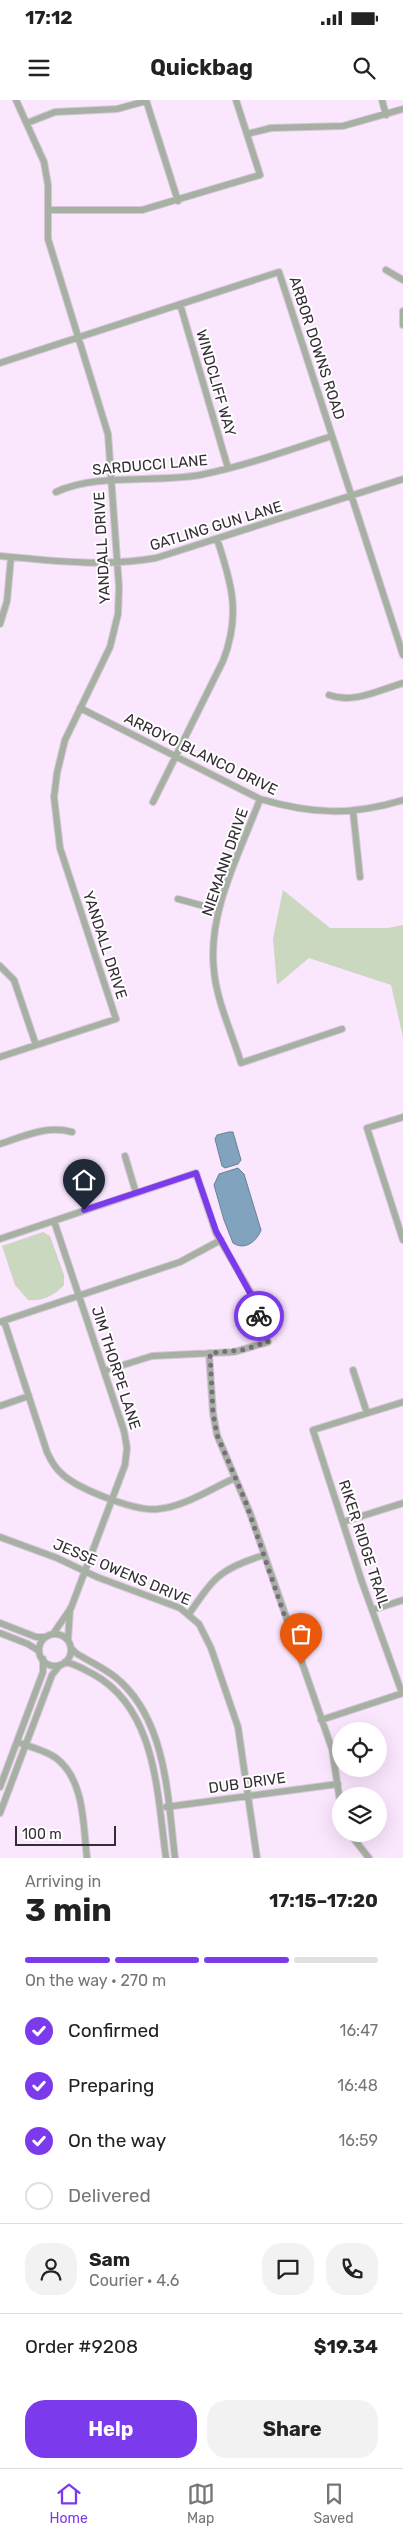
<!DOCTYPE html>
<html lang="en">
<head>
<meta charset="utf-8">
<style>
	:root { --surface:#fff; --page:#f2f2f2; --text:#222; --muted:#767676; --line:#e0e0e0; --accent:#7c3aed }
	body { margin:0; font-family:Rubik,sans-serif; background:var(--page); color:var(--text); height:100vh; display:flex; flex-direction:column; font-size:19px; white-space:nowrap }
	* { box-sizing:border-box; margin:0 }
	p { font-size:16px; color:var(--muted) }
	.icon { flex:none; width:28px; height:28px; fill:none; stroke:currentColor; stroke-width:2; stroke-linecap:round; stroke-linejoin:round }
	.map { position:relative; height:1758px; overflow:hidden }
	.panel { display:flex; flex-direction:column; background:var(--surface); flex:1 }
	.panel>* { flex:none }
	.controls { position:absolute; left:332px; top:1622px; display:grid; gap:10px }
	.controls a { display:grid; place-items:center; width:55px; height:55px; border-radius:50%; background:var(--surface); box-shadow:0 5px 20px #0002; font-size:25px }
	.scale { position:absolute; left:15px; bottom:12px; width:101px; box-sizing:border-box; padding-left:5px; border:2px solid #352d36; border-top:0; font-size:14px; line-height:18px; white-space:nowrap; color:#352d36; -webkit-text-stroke:4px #fff; paint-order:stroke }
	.pin { position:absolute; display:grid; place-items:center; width:42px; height:42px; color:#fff; margin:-51px -21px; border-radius:50% 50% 50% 0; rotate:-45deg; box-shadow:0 0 5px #0007 }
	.pin .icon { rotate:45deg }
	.courier { position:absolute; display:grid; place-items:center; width:50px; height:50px; margin:-25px; border:4px solid #7c3aed; border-radius:50%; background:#fff; color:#222; box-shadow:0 1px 6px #0007 }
	.summary em { font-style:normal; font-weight:700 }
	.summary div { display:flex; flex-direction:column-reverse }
	.summary { display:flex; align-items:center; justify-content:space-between; height:85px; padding:0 25px }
	h1 { font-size:32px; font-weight:700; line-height:38px }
	.bar { display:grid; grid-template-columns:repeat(4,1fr); gap:8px 5px; align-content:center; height:60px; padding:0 25px }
	.bar i { height:6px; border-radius:4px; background:var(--line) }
	.bar .on { background:var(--accent) }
	.bar p { grid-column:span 4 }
	.line { display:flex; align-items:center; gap:12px; padding:0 25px; border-top:1px solid var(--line) }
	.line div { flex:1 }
	.round { display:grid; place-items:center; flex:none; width:52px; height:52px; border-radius:20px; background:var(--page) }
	ol { padding:0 25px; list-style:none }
	li { display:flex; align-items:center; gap:15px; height:55px }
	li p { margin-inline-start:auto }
	li .icon { padding:5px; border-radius:50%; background:var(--accent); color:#fff; stroke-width:4 }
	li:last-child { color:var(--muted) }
	li i { width:28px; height:28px; border:2px solid var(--line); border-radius:50% }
	.action { display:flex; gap:10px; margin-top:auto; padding:10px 25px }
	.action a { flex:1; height:58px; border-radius:20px; background:var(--accent); color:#fff; font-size:20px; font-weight:700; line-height:58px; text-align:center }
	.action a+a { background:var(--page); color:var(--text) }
	.status { display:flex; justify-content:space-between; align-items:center; height:35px; padding:0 25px; background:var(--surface); direction:ltr }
	.status svg { height:14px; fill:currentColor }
	header { display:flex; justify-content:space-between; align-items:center; height:65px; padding:0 25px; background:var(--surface); font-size:22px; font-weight:700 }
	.tab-bar { display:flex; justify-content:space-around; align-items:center; height:70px; border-top:1px solid var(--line); background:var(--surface); font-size:14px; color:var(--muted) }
	.tab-bar a { display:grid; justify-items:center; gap:2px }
	.tab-bar .on { color:var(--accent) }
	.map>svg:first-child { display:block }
</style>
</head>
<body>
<div class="status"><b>17:12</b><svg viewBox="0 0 49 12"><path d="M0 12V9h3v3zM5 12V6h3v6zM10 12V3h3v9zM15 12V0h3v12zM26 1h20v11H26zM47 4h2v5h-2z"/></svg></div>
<header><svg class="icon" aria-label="menu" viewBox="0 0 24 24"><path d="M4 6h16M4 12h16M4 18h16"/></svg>Quickbag<svg class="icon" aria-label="search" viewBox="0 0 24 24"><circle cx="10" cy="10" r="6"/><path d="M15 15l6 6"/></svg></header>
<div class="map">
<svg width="403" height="1758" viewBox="0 0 403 1758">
	<rect width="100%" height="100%" fill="#fae6fd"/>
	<path fill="#cad8bf" d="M283,790L330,828H388L403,825V937L391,885L309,858L277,885L273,839Z
		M43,1132L50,1136L64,1175V1185C55,1195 42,1202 28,1200L15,1185L2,1146Z"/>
	<path fill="#82a3bd" stroke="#6b8094" d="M229,1032H233L241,1060L238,1064L225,1068L222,1066L215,1039L217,1035Z
		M238,1068L244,1074L261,1130C257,1141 245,1151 233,1143L224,1120L214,1085L219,1074Z"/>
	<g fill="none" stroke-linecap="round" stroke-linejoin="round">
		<g stroke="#d7c5d9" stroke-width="8">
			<path id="minor" d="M146,0L178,101
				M382,0L386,15
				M27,23L55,12L117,9L146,1
				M247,34L271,28L343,26L403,9
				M48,110H142L260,75L236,0
				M386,170L403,180
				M180,204L228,368
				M403,211V225
				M0,263L279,172L403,555
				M56,392C97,373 154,383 200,375C245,366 289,350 332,336
				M0,456C53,461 104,467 156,458L403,379
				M0,524L7,501L11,457
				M329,595C354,604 379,590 403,583
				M80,608L260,699C311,714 351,716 403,700
				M260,699C240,753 207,812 214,871C217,902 232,933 241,963L342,929
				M153,702L223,561C241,515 232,484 217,439
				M353,711L360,777
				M178,799L219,810
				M0,866L14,880L36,945
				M0,957L116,919L60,748L54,697L57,673L65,640L110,547L118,514L119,487L108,334L48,139V85L44,62L16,0
				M403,1017L367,1028L403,1140
				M0,1044C24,1036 47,1025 72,1032
				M125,1056L136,1093
				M0,1139L196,1073L216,1133L251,1193L268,1242L234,1252L152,1256L104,1271
				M4,1221L47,1352C51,1361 55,1368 62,1374C78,1389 136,1412 158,1409C184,1407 212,1388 235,1378
				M0,1222L180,1162L221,1140
				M209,1253L213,1313L217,1335L250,1413L332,1649L341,1708
				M353,1270L367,1313
				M0,1306L29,1296
				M343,1422L403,1403
				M0,1437L57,1458L97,1477L180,1508L199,1524L211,1548L238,1627L257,1758
				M372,1510L403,1500
				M189,1514C215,1476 220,1469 264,1455
				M0,1523L36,1537H46
				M0,1533L28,1544L39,1551
				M53,1534L71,1508L125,1365L127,1348L124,1331L54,1121
				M39 1550a16 16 0 1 1 32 0a16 16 0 1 1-32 0Z
				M68,1540L70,1509
				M71,1548L76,1553C91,1563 108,1569 121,1582C167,1625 168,1700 175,1758
				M65,1562C76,1564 83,1569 93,1574C157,1609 157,1694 166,1758
				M402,1593L362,1482L313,1330L403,1302
				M321,1620L403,1593
				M17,1642C30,1647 45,1650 56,1658C85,1680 83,1725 87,1758
				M0,1687L43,1572V1559
				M166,1707L338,1684
				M0,1713L52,1575L60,1565
				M350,1734L369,1758"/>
		</g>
		<use href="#minor" stroke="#a6b1a3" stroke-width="6"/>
	</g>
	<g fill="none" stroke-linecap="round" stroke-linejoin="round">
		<path stroke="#7a6e7c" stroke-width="5" stroke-dasharray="0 9" d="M259,1216L268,1242L242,1250L210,1253L213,1313L217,1335L245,1400L301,1564"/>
		<path stroke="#7c3aed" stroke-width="6" d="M84,1110L196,1073L216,1131L250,1193L259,1216"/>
	</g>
	<g text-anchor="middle" stroke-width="4" stroke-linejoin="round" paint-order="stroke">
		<g font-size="15" fill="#352d36" stroke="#fff">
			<text transform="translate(317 248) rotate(72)" y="5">ARBOR DOWNS ROAD</text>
			<text transform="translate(216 283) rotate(74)" y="5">WINDCLIFF WAY</text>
			<text transform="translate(150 365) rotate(-5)" y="5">SARDUCCI LANE</text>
			<text transform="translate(216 426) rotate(-17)" y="5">GATLING GUN LANE</text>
			<text transform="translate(102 448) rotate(-93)" y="5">YANDALL DRIVE</text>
			<text transform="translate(201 654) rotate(26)" y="5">ARROYO BLANCO DRIVE</text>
			<text transform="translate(225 762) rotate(-71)" y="5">NIEMANN DRIVE</text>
			<text transform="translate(105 845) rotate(72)" y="5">YANDALL DRIVE</text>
			<text transform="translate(116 1268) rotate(72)" y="5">JIM THORPE LANE</text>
			<text transform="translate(364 1444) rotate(72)" y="5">RIKER RIDGE TRAIL</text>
			<text transform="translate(122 1472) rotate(23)" y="5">JESSE OWENS DRIVE</text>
			<text transform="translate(247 1683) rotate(-8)" y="5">DUB DRIVE</text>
		</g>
	</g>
</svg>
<div class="controls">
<a><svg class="icon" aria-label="locate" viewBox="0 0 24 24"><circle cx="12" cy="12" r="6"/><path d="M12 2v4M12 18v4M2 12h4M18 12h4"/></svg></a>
<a><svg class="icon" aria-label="layers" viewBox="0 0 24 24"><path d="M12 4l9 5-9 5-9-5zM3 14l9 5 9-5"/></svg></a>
</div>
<div class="scale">100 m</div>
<div class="pin" style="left:301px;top:1564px;background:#ea580c"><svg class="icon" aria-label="bag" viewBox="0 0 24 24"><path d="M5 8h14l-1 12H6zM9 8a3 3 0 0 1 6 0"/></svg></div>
<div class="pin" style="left:84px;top:1110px;background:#1f2937"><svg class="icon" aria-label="home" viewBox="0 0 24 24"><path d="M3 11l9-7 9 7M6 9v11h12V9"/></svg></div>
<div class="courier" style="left:259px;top:1216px"><svg class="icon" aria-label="bike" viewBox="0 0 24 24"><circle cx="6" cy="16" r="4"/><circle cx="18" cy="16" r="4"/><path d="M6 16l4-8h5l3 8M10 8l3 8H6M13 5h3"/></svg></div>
</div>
<section class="panel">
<div class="summary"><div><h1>3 min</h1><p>Arriving in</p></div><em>17:15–17:20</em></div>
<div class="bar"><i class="on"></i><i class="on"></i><i class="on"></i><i></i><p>On the way · 270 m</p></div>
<ol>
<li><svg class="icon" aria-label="check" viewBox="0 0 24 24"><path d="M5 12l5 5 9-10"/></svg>Confirmed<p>16:47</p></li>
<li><svg class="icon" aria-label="check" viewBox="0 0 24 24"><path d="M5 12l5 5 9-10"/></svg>Preparing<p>16:48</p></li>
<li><svg class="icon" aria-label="check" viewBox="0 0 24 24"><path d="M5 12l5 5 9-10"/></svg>On the way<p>16:59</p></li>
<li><i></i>Delivered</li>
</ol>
<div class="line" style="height:90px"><a class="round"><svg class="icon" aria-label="person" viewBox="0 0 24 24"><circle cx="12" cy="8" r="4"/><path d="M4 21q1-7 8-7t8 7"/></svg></a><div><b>Sam</b><p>Courier · 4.6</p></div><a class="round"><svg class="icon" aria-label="chat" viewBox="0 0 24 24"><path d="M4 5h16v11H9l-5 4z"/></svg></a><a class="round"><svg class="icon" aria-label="phone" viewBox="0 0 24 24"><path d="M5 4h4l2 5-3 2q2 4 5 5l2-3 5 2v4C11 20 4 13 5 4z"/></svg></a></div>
<div class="line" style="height:65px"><div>Order #9208</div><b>$19.34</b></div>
<div class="action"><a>Help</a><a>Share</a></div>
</section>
<nav class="tab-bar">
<a class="on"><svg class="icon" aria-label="home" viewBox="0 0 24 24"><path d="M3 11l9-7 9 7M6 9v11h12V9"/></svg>Home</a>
<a><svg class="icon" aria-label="map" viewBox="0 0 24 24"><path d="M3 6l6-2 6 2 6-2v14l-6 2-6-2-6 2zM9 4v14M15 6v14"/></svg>Map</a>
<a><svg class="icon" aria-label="saved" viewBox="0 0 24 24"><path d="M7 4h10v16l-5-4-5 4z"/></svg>Saved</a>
</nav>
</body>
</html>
